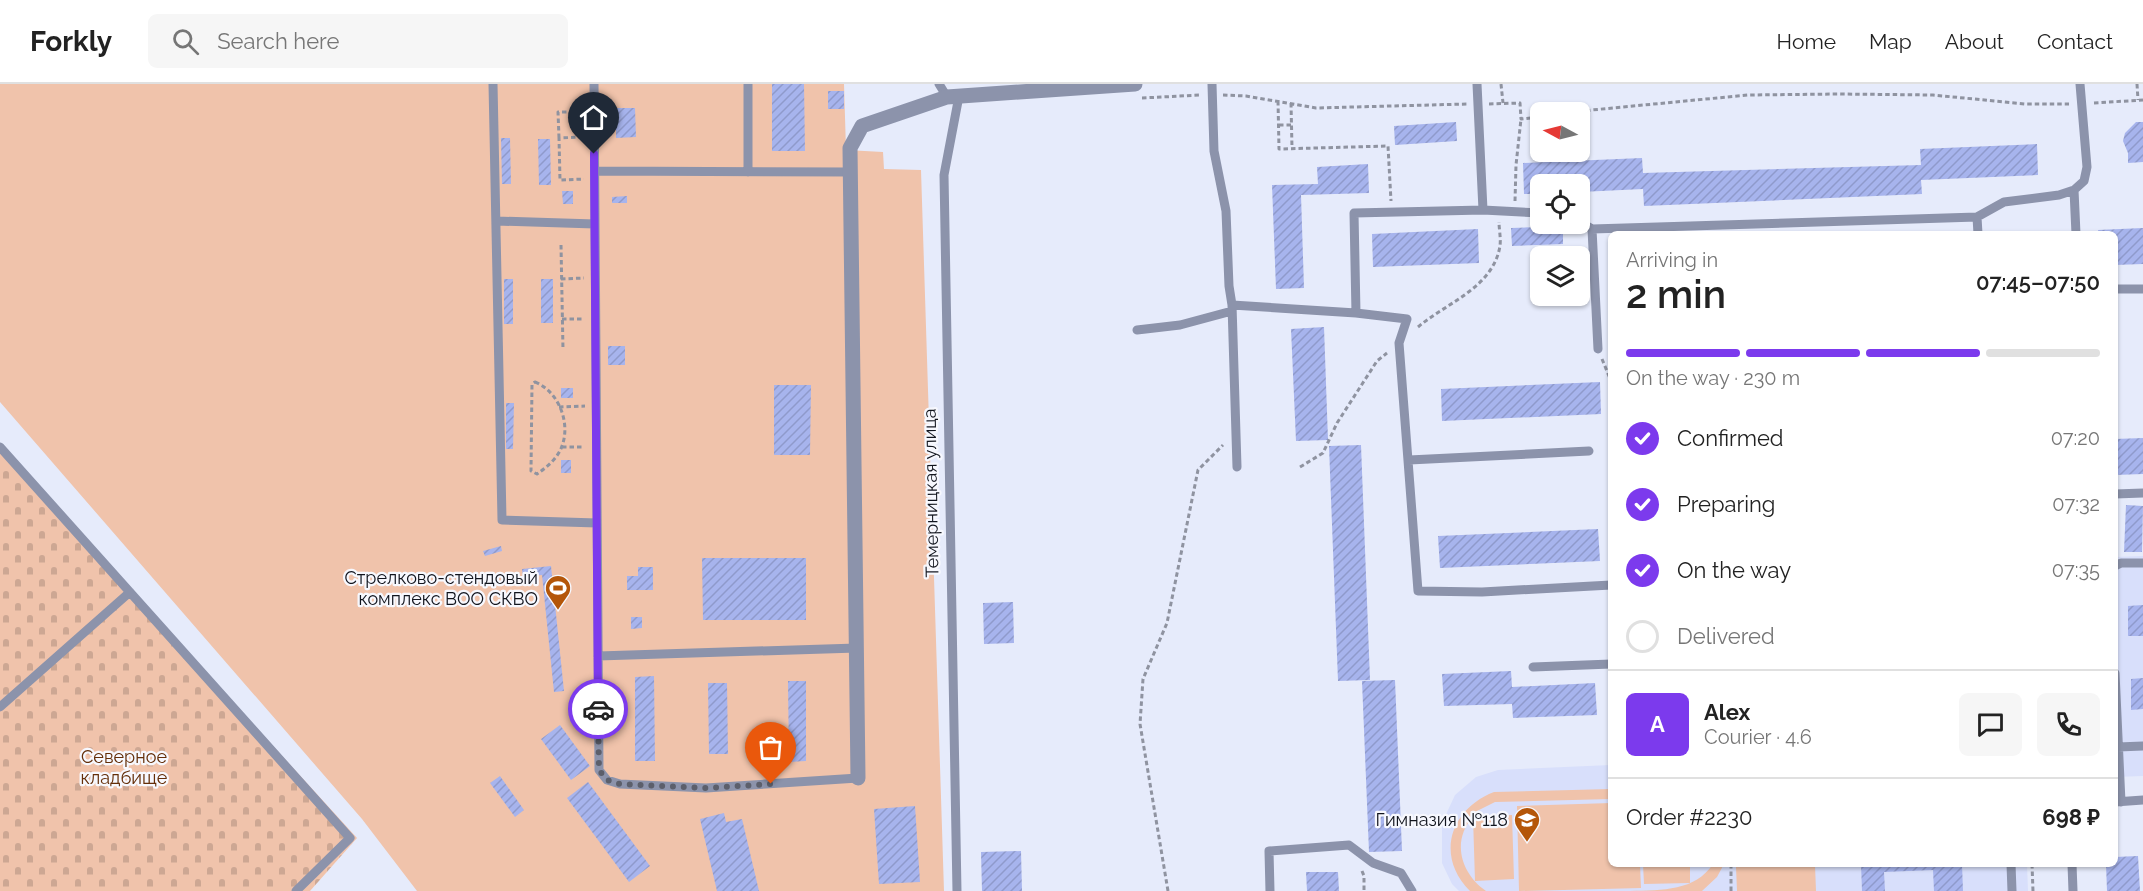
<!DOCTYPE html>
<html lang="en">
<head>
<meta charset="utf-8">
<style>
	:root { --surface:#fff; --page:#f6f6f6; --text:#222; --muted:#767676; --line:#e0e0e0; --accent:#7c3aed }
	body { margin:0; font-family:Raleway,sans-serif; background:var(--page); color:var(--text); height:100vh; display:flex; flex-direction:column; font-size:22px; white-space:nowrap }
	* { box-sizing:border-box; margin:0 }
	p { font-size:20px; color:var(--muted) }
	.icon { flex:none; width:33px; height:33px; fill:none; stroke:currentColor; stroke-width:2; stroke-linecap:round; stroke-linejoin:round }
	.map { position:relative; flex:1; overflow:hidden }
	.sheet { position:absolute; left:1608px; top:147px; width:510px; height:636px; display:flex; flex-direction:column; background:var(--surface); border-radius:9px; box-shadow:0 2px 4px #0004 }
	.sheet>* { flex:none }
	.needle { width:39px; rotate:277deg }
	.tools { position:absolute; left:1530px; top:18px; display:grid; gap:12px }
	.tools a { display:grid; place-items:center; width:60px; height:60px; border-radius:9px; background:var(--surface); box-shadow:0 2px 4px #0004; font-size:30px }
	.pin { position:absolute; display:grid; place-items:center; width:51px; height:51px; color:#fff; margin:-62px -26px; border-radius:50% 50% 50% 0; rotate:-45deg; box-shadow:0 0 6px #0007 }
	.pin .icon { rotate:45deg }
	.courier { position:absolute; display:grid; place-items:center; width:60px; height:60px; margin:-30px; border:4px solid #7c3aed; border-radius:50%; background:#fff; color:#222; box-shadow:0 2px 8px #0007 }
	.overview em { font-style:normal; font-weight:600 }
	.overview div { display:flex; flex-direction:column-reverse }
	.overview { display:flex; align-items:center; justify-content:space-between; height:102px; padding:0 18px }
	h1 { font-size:39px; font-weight:600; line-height:45px }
	.bar { display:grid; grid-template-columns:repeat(4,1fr); gap:9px 6px; align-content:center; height:72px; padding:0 18px }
	.bar i { height:8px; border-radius:4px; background:var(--line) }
	.bar .current { background:var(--accent) }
	.bar p { grid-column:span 4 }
	.line { display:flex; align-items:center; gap:15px; padding:0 18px; border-top:2px solid var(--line) }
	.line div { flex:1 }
	.round { display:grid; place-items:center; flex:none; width:63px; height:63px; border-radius:9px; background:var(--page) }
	ol { padding:0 18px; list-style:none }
	li { display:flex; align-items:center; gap:18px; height:66px }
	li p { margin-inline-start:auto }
	li .icon { padding:6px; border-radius:50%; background:var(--accent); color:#fff; stroke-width:4 }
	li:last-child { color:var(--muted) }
	li i { width:33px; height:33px; border:3px solid var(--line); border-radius:50% }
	header { display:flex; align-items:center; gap:36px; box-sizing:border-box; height:84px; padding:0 30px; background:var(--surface); border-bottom:2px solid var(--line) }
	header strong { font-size:28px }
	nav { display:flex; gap:33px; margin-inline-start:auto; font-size:21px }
	.search { width:420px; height:54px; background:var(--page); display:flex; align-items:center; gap:15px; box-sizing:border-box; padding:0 21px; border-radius:9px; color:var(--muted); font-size:22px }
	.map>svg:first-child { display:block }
</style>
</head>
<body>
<header>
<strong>Forkly</strong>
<div class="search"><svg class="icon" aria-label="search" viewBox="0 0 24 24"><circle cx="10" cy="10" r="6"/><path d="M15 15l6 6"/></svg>Search here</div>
<nav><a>Home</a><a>Map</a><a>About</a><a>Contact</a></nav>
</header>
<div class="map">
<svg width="2143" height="807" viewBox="0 0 2143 807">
	<defs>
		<pattern id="cemetery-stones" width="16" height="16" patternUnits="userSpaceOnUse" patternTransform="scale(1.5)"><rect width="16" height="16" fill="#f0c3ab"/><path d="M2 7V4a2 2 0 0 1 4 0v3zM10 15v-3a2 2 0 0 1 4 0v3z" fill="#cda793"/></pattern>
		<pattern id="building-hatch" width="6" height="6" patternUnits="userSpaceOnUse" patternTransform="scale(1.5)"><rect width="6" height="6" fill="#a7b4ed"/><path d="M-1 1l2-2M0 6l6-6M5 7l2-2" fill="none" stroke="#8f9acb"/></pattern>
	</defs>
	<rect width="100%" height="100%" fill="#e6ebfb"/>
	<path fill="#d8dffb" d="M2143,472V692L2115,693V473Z
		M1611,681V780H2027L2028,807H1459L1452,800L1442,779V739L1455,711L1476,693L1498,686Z"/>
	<path fill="url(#cemetery-stones)" d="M0,363L357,754L310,807H0Z"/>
	<path fill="#f0c3ab" d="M0,0H844L846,66L883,68L884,85L921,86L944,807H417L362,735L0,318Z
		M1611,705V715L1495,718L1477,727L1473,733L1512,731L1514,795L1475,797L1473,733C1451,757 1461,790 1486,807H1470C1435,772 1450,725 1494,708Z
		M1611,719V780H1640L1641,804L1519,807L1517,722Z
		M1643,780H1690V799L1644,800Z
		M1713,780H1724L1717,793L1702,807H1630C1663,806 1695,807 1713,780Z
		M1739,780L1815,781L1816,807H1737L1736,783H1739Z"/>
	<path fill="url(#building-hatch)" d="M772,0H804L805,67H772Z
		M828,7H844V25H828Z
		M615,24H635L636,53L616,54V46H608V25Z
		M1456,38L1457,57L1395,61L1394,42Z
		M2136,38H2143V78L2128,79V69L2123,57L2125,49Z
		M501,54H510L511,100H502Z
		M538,55H550L551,101H539Z
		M2037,60L2038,91L1921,96L1922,110L1644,122L1643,105L1580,108V100H1540V110H1524L1523,79L1642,74L1643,89L1921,81L1920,65Z
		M1368,80L1369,109L1301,111L1304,204L1276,205L1272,101L1318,100L1317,83Z
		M562,107H573V120H563Z
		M627,112V119H612V113Z
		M1563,142V160L1512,162L1511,144Z
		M2143,144V180L2115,181V150H2099L2098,146Z
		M1478,145L1479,179L1373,183L1372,150Z
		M504,195H513V240H504Z
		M541,195H553V239H541Z
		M1324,243L1328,356L1296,357L1291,245Z
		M608,262H625V281H608Z
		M1600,298L1601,330L1442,337L1441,305Z
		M774,301H811L810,371H774Z
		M561,304H573V314H561Z
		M506,319H514L513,365H506Z
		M2143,354V390L2115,391V355Z
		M1361,361L1370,596L1338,597L1329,362Z
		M561,376H571V389H561Z
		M2126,421L2143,422L2142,468H2124Z
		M1598,445L1600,477L1440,484L1438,452Z
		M501,462L502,467L485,472L483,467Z
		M702,474H806V536H703Z
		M551,482L564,607L554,608L542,491L523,493L522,485Z
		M638,483H653V506H627V492H638Z
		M1013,518L1014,559L984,560L983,519Z
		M2143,521V552H2128V522Z
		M631,533H642V544L631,545Z
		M1511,587L1512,603L1595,599L1597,631L1513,634L1512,620L1444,622L1442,590Z
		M654,592L655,677H635V593Z
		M2143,594V625L2131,626V595Z
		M1395,596L1402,767L1369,768L1362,597Z
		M788,597H806V677L789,678Z
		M708,599H727L728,670H709Z
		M560,641L590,682L571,696L541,655Z
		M500,692L524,726L515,733L490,699Z
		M588,698L650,782L629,798L567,714Z
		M915,722L920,798L879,800L874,725Z
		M724,729L726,738L742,735L759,807H717L700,735Z
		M1021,767L1022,807H982L981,768Z
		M2138,772L2140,807H2107L2106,780H2115V773Z
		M1861,780H1962L1963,807H1934L1933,786L1884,788L1885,807H1862Z
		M1306,788H1338L1339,807H1307Z"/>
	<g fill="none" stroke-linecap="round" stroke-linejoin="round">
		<path stroke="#8f93a0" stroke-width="3" stroke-dasharray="4.5 3" stroke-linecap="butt" d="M1501,0L1503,19
			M2137,0L2138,16
			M1223,11L1246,12L1316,24L1467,20
			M1142,14L1201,11
			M1278,17L1279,65L1388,62L1391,117
			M1291,19L1292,64
			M2094,19L2143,16
			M1489,20L1520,19L1521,35L1540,33
			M1571,28L1748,11L1840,10L1933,11L2025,20H2069
			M1279,41H1292
			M583,53L559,54L560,96L584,95
			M559,54L558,28H573
			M1515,117L1516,81L1521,35
			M561,161L563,266
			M561,195L584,194
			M562,235H584
			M1418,243C1446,219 1493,204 1500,162C1501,154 1499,145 1499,138
			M1602,275L1611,297
			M535,298C558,307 571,338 562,362C558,374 547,383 537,390L531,387L532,300Z
			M559,323L585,322
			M562,363H584
			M1300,383L1323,369L1337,339L1377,277L1387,269
			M1731,780V807
			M2032,780L2033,807
			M1362,787L1364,792V807
			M1168,807L1140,640L1143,595L1167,539L1198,386L1223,361"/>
		<path stroke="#8c93ab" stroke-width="9" d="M493,0L502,436L597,439
			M594,0L599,686L607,696L620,700L706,704L858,694
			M748,0V88
			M939,0L947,13
			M1212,0L1214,67L1226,127L1229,202L1232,221L1237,383
			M1477,0L1483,126L1540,129
			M595,87L850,88
			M2074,106L2076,150
			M497,137L595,140
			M1580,138L1592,145L1977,133
			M1592,145L1598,265
			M1978,150L1977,133L2004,118L2059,111L2074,106L2084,97L2087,83L2080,0
			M2115,205H2143
			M1232,221L1356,229L1354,129L1483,126
			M1356,229L1407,235L1399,259L1418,507L1482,508L1611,501
			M1137,246L1180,241L1232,227
			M0,363L350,754L296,807
			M1409,376L1589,367
			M2115,410L2143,409
			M2115,482L2121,479H2143
			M598,572L857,564
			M1533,583L1611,580
			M2115,589L2121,718
			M0,623L130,508
			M2118,663L2143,662
			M2115,718L2143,716
			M2011,780L2012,807
			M2072,780L2073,807
			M957,807L944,91L959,12
			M1270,807L1269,767L1349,761L1373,779L1401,789L1412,807"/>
		<path stroke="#8c93ab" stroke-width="15" d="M858,694L850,64L862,42L947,13L1135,0"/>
	</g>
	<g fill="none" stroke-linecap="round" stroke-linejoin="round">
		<path stroke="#5c5f6b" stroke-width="6" stroke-dasharray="0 10.8" d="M598,625L599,686L607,696L620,700L706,704L771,700"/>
		<path stroke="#7c3aed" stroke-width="8" d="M594,70L598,625"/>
	</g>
	<defs>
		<g id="stadium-pin" transform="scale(1.35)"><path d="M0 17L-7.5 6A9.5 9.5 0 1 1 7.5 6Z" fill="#b45609" stroke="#f7f8fe"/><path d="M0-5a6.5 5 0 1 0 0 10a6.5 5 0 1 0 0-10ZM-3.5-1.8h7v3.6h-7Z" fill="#fff"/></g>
		<g id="school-pin" transform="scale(1.35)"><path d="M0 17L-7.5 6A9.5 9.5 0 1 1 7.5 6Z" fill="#b45609" stroke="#f7f8fe"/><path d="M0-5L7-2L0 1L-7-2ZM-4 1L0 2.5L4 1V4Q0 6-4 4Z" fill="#fff"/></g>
	</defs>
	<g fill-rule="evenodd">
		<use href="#stadium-pin" x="558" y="504"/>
		<use href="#school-pin" x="1527" y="736"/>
	</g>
	<g text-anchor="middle" stroke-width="4.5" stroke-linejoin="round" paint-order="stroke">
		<g font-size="18" fill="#11141d" stroke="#f7f8fe">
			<text transform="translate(931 409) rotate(-91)" y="6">Темерницкая улица</text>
		</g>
		<g font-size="18" fill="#11141d" stroke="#f7f8fe" text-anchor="end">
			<text x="538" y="500">Стрелково-стендовый<tspan x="538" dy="21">комплекс ВОО СКВО</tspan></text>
			<text x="1508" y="742">Гимназия №118</text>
		</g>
		<g font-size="18" fill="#642e08" stroke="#f7f8fe">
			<text x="124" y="679">Северное<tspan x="124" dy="21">кладбище</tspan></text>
		</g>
	</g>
</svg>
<div class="tools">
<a><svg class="needle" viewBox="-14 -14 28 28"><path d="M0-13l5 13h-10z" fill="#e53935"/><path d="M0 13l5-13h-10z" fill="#767676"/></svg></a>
<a><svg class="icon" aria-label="locate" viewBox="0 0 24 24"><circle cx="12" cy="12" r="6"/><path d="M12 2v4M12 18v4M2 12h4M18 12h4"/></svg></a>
<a><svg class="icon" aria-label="layers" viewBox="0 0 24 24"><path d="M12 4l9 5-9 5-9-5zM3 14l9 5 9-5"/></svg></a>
</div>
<div class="pin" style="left:771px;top:700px;background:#ea580c"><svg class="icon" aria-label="bag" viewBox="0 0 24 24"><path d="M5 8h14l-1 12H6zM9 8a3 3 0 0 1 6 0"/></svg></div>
<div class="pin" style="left:594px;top:70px;background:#1f2937"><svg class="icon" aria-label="home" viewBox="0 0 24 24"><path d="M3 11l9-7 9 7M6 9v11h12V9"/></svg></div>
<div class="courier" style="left:598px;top:625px"><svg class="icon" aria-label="car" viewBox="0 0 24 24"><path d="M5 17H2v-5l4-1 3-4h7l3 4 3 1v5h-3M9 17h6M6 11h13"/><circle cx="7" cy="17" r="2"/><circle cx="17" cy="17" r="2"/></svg></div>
<section class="sheet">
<div class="overview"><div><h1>2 min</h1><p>Arriving in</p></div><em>07:45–07:50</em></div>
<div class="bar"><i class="current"></i><i class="current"></i><i class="current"></i><i></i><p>On the way · 230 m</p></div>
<ol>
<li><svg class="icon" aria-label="check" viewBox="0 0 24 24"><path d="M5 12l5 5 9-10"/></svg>Confirmed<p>07:20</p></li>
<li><svg class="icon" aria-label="check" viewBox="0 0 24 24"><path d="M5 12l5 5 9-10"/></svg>Preparing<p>07:32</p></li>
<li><svg class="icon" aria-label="check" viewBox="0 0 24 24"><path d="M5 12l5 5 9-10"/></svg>On the way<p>07:35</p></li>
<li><i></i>Delivered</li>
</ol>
<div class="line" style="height:108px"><b class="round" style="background:var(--accent);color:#fff">A</b><div><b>Alex</b><p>Courier · 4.6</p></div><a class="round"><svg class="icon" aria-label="chat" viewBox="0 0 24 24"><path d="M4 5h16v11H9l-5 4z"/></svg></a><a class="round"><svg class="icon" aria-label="phone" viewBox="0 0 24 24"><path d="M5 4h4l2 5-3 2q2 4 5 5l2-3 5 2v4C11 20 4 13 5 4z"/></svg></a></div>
<div class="line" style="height:78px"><div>Order #2230</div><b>698 ₽</b></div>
</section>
</div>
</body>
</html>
